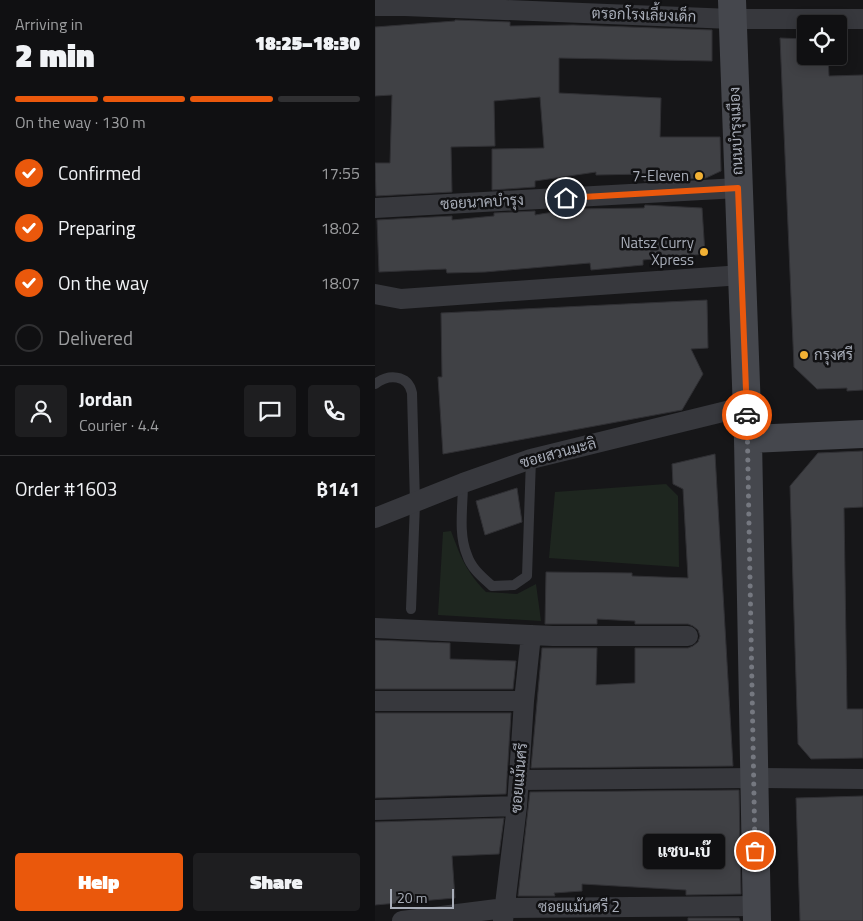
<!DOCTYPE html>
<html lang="en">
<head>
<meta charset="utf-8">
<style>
	:root { --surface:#101012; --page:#1e1e20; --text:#f1f3f6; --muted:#9c9d9f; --line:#303032; --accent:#ea580c }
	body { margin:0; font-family:"Titillium Web",Sarabun,sans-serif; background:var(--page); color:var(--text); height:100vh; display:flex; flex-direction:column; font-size:19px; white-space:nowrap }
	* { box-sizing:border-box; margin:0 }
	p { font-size:16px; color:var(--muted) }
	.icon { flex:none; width:28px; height:28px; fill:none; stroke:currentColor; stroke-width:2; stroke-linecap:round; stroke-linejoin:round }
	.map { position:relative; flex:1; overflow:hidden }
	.side { display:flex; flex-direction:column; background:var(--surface); width:375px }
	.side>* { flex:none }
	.fabs { position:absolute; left:422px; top:15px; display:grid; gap:10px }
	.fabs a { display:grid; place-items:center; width:50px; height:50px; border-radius:5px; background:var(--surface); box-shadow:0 2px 12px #0003,0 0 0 1px var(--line); font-size:25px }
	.scale { position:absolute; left:15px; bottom:12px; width:64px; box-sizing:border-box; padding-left:5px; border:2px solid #a8adb8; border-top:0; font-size:14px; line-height:18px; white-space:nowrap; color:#a8adb8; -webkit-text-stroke:4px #111113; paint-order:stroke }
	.pin { position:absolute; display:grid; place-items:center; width:42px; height:42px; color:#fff; margin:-21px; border:2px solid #fff; border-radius:50%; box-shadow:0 1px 5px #0007 }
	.courier { position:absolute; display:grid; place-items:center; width:50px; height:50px; margin:-25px; border:4px solid #ea580c; border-radius:50%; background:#fff; color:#222; box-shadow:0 1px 6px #0007 }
	.bubble { position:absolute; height:35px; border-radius:5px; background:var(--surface); box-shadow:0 2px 12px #0003,0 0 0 1px var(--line); font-size:16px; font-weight:800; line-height:35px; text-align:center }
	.head em { font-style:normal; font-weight:800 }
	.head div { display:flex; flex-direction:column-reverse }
	.head { display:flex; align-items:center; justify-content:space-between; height:85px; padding:0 15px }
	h1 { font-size:32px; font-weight:800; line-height:38px }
	.bar { display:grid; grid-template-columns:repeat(4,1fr); gap:8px 5px; align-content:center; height:60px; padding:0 15px }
	.bar i { height:6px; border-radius:4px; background:var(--line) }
	.bar .current { background:var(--accent) }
	.bar p { grid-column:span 4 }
	.line { display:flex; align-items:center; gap:12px; padding:0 15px; border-top:1px solid var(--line) }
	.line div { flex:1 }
	.round { display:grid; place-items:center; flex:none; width:52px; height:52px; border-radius:5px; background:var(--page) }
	ol { padding:0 15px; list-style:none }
	li { display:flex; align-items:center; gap:15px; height:55px }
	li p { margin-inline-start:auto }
	li .icon { padding:5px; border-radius:50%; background:var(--accent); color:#fff; stroke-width:4 }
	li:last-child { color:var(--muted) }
	li i { width:28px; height:28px; border:2px solid var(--line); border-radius:50% }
	.cta { display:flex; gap:10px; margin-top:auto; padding:10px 15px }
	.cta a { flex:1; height:58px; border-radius:5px; background:var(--accent); color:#fff; font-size:20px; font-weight:800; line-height:58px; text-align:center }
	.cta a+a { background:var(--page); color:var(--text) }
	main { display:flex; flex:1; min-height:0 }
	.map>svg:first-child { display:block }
</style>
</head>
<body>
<main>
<section class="side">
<div class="head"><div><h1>2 min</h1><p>Arriving in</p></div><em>18:25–18:30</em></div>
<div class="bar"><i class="current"></i><i class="current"></i><i class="current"></i><i></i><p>On the way · 130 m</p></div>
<ol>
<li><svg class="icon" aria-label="check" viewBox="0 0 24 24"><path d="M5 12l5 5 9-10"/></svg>Confirmed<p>17:55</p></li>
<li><svg class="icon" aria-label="check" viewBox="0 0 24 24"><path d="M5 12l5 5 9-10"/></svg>Preparing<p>18:02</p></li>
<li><svg class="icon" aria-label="check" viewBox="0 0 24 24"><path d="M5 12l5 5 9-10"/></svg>On the way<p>18:07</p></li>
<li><i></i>Delivered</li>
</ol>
<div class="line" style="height:90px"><a class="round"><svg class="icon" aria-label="person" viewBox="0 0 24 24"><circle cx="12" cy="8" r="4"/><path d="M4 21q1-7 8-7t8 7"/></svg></a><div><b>Jordan</b><p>Courier · 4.4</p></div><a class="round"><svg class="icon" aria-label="chat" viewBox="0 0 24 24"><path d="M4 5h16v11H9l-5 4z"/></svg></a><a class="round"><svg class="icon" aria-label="phone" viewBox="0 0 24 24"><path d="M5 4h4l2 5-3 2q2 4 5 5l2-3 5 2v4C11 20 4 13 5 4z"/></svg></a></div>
<div class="line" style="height:65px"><div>Order #1603</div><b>฿141</b></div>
<div class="cta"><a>Help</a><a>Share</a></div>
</section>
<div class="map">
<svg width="488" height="921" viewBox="0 0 488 921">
	<rect width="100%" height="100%" fill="#161618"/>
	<path fill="#1e261f" d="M291,484L303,496L304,567L174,558L180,492Z
		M76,531C86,558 91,571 111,592L142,594L161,584L166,621L63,615L68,532Z"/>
	<path fill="#404145" stroke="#303034" d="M80,20L135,22V26L198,25L337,30V61L184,58V93L286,98L285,137H345L346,171L331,178L269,181V174L221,175V172L160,181V187L117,190V149L169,148L165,97L119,101L120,146L76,147L77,192L1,196L0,163H15L17,95L0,96V27L80,21Z
		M405,38L431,39V56H453L454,76L488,75V390L472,391V388L442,389L419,367Z
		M270,205L327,208L330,254L268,260V265L216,270L215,263L110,272L72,273L71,269L4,272L2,220L77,216V220L119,216V213L160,211V215L197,209L269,208Z
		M332,300L333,348L316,349L328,374L307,410L68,454L63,377H67L66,313Z
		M488,451V507L469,508L472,709H488V758L436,759L423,744L415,486L443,453Z
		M340,454L358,766L156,768L167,648H222L221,685L260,683V648H313L318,646L323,642L325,636L323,630L318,626L313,624H260V621L222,619V624H170L171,572L257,573V576L313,578L308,489L298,484L297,464Z
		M142,488L147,522L110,535L101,501Z
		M0,640L75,643V659L141,661L138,689H0Z
		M0,713H136L131,794L0,798Z
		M364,790L366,894L311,895V890L207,884V891L179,893L180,896H143L155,792Z
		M488,796V921H425L421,798Z
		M129,818L124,854L77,856L80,898L0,905V822Z
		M313,918H364L365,921H313Z"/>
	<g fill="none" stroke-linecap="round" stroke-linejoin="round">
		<path stroke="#37383d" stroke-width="10" d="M0,384C13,374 33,374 37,393L40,503L36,609
			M88,483C88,506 83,534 92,555C96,568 107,577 117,586L139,585L152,576L156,459"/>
		<path stroke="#37383d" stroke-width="20" d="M0,6H30L357,19H488
			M0,208L363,188
			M0,294L26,299L367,275
			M0,518L88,483L156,459L372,406
			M0,628L178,636H313
			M0,701H149
			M144,780L379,778L488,779
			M0,810L142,806
			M27,921L130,908L382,906
			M128,921L142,806L149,701L156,635"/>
		<path stroke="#45474d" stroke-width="28" d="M357,0L373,439L382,921
			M373,439L488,434"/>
	</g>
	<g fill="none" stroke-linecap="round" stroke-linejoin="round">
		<path stroke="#757880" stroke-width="5" stroke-dasharray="0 9" d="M372,415L380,851"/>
		<path stroke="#ea580c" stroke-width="6" d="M191,198L363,188L372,415"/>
	</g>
	<g fill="#f2b134" stroke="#111113" stroke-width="2">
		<circle cx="324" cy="176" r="5"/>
		<circle cx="329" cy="252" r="5"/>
		<circle cx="429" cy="355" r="5"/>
	</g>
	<g text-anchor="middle" stroke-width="5" stroke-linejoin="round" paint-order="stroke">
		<g font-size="15" fill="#a8adb8" stroke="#111113">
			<text transform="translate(269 15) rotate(2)" y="5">ตรอกโรงเลี้ยงเด็ก</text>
			<text transform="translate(361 131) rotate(-92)" y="5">ถนนบำรุงเมือง</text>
			<text transform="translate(107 202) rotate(-3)" y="5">ซอยนาคบำรุง</text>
			<text transform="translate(183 453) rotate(-15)" y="5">ซอยสวนมะลิ</text>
			<text transform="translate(144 778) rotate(-85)" y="5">ซอยแม้นศรี</text>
			<text x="204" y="912">ซอยแม้นศรี 2</text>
		</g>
		<g font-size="15" fill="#a8adb8" stroke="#111113" text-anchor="end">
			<text x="314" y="181">7-Eleven</text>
			<text x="319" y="248">Natsz Curry<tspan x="319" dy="17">Xpress</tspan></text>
			<text x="439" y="360" text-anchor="start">กรุงศรี</text>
		</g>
	</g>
</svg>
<div class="fabs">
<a><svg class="icon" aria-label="locate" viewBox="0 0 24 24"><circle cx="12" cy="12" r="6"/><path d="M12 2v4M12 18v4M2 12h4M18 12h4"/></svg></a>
</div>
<div class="scale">20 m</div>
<div class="pin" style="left:380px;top:851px;background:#ea580c"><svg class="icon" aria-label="bag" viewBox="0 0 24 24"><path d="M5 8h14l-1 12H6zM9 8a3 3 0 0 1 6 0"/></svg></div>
<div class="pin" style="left:191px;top:198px;background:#1f2937"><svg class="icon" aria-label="home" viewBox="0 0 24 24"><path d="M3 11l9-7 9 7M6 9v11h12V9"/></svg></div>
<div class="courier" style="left:372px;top:415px"><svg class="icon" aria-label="car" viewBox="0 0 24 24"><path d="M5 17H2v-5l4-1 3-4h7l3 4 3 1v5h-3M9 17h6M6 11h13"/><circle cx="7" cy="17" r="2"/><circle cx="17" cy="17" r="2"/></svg></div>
<div class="bubble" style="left:268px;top:834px;width:82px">แซบ-เบ๊</div>
</div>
</main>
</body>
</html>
